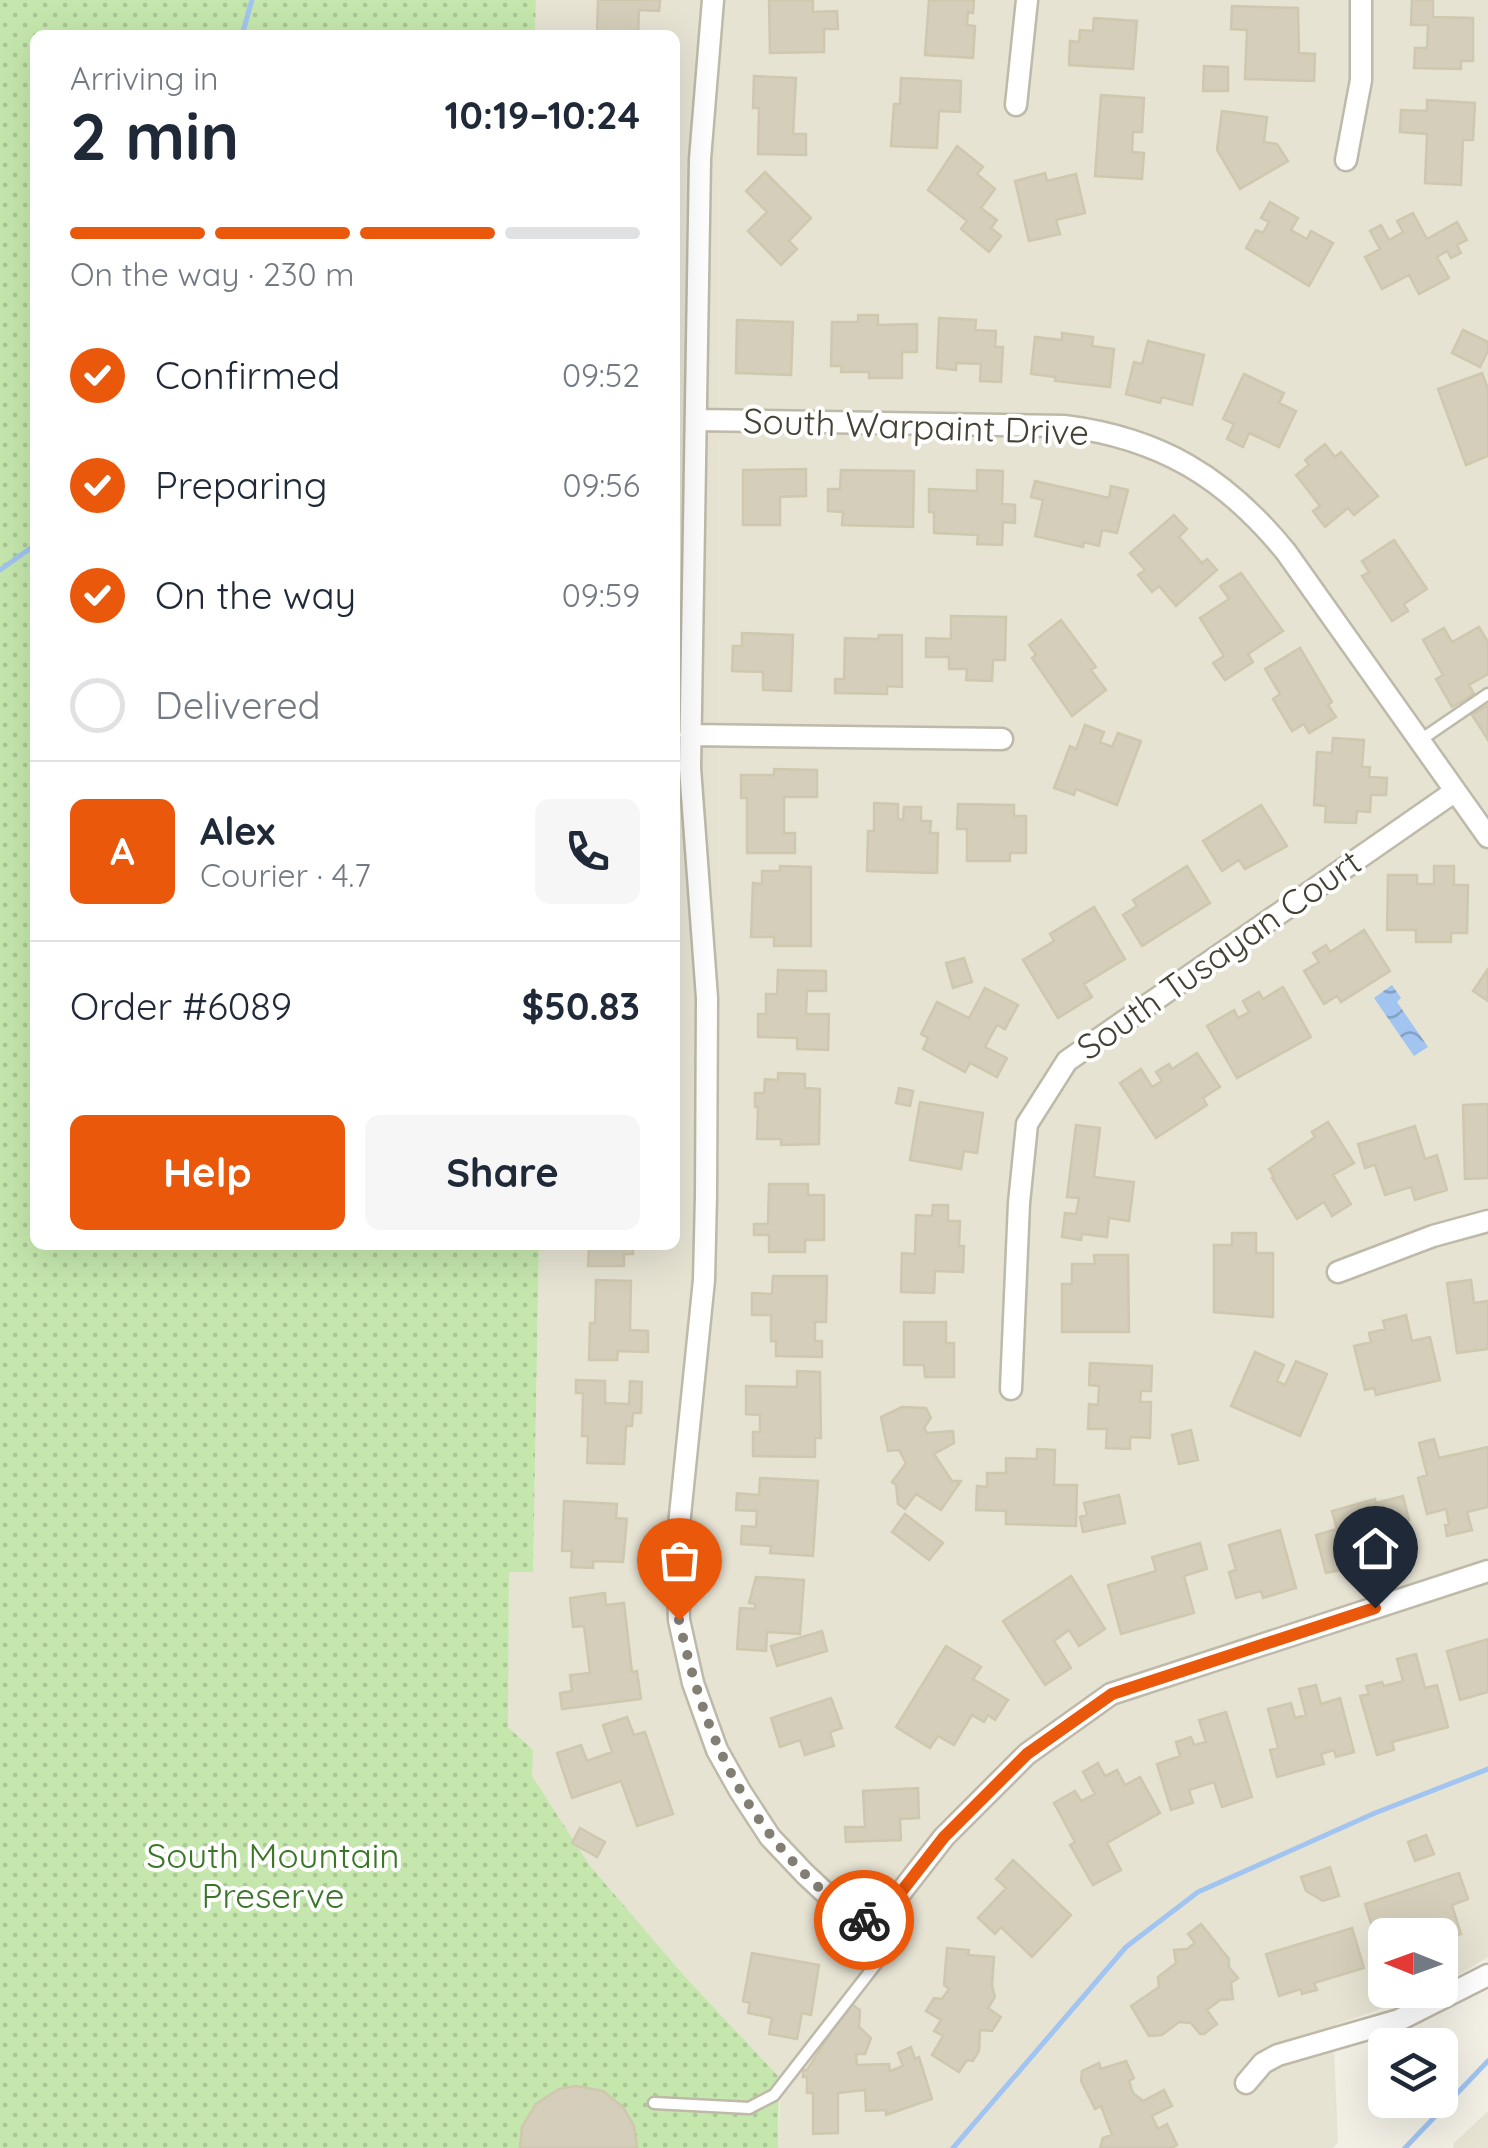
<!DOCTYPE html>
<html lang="en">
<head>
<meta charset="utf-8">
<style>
	:root { --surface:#fff; --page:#f6f6f7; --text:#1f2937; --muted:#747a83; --line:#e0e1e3; --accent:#ea580c }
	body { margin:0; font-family:Quicksand,sans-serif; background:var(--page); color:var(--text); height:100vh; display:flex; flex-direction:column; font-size:38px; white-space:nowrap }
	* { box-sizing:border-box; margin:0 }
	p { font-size:32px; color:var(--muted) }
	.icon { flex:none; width:55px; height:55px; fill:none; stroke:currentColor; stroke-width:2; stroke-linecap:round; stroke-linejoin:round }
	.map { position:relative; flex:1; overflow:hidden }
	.details { position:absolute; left:30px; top:30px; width:650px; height:1220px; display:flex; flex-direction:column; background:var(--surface); border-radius:15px; box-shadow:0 10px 40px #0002 }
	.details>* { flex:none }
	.needle { width:65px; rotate:271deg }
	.controls { position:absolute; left:1368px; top:1918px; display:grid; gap:20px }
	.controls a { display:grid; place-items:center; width:90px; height:90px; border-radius:15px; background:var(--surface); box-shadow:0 10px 40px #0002; font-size:50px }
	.pin { position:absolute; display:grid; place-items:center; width:85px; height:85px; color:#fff; margin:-102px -42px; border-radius:50% 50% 50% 0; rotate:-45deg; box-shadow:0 0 10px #0007 }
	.pin .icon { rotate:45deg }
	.courier { position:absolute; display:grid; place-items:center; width:100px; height:100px; margin:-50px; border:8px solid #ea580c; border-radius:50%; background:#fff; color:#222; box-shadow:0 2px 12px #0007 }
	.summary em { font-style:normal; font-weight:700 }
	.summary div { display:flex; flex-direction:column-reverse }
	.summary { display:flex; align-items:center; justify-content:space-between; height:170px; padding:0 40px }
	h1 { font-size:65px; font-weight:700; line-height:75px }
	.bar { display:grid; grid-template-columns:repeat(4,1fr); gap:15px 10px; align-content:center; height:120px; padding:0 40px }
	.bar i { height:12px; border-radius:8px; background:var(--line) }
	.bar .current { background:var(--accent) }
	.bar p { grid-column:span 4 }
	.line { display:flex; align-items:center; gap:25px; padding:0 40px; border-top:2px solid var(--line) }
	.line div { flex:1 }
	.round { display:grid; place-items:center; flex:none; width:105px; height:105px; border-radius:15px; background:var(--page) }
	ol { padding:0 40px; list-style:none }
	li { display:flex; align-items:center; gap:30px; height:110px }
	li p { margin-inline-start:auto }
	li .icon { padding:10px; border-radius:50%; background:var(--accent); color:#fff; stroke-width:4 }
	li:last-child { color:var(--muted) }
	li i { width:55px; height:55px; border:5px solid var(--line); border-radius:50% }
	.primary-button { display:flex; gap:20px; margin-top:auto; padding:20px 40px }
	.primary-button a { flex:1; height:115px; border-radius:15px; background:var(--accent); color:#fff; font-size:40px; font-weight:700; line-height:115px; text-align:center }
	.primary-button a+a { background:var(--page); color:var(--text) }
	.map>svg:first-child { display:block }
</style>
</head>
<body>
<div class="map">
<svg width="1488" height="2148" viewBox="0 0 1488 2148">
	<defs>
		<pattern id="grass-dots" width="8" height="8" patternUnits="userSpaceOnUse" patternTransform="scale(2.5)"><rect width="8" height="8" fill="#c5e7ad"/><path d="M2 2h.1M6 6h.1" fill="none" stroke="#abc795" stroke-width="1.8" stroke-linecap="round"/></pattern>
		<pattern id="water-waves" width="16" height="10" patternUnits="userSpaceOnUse" patternTransform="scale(2.5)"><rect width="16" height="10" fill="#a1c4f0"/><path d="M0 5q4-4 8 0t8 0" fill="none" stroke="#85a1c3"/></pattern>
	</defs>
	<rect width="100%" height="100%" fill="#f2f0e5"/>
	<path fill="#e6e3d3" d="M536,0H1488V1957L1440,1986V1935H1385V1990H1433L1333,2026L1338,2142L1333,2148H778L780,2098L769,2068L604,1912L532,1783L507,1727L509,1571H533L539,1245H675V35H535Z
		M1488,2111V2148H1453L1454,2143Z"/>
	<path fill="url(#grass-dots)" d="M0,0H536L535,35H35V1245H539L533,1572H509L508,1727L533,1750L532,1776L590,1866L686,1978L779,2077L778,2148H0Z"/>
	<path fill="url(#water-waves)" d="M1392,985L1401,998L1397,1002L1428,1047L1414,1056L1374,998Z"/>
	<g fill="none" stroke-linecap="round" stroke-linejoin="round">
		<path stroke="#a1c4f0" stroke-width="5" d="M242,35L252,0
			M0,570L35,545
			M953,2148L1126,1947L1198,1892L1375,1813L1488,1769
			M1405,2148L1488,2061"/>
	</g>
	<path fill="#d4ceba" stroke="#cfc7ae" stroke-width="2.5" d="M598,0H660L659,11L639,10L638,35H597Z
		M769,0H813V12L837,11L838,29H824V52L770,53Z
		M929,0H974L973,13L968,12L967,25L975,26L973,58L925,55Z
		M1412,0H1433V17L1473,18V61H1461V69L1414,68L1415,48H1427L1428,25H1411Z
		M1232,6L1298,8L1299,53L1315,54L1314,81L1245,79L1247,30L1231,29Z
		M1094,18L1137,21L1133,69L1069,65L1070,41L1079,42L1080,30L1093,31Z
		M1204,66L1228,67V91H1203Z
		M754,76L796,78L793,134H806V155L758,154L759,108H753Z
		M901,78L961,81L960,112L939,111L937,148L891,146L894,104H900Z
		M1101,95L1144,98L1142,132H1133L1132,152L1144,153L1142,179L1095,176Z
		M1427,100L1475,103L1473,140H1463L1461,185L1425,183L1427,134L1400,132L1401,110L1427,111Z
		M1222,111L1267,117L1264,142L1277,144L1288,161L1240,189L1217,150Z
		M957,146L983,167L977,174L995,189L981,208L997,220L991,228L1001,236L989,252L961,229L967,221L928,190Z
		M765,172L811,218L789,241L797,249L781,265L748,231L767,212L746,191Z
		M1045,173L1047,181L1076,174L1085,213L1056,220L1060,234L1029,241L1015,181Z
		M1270,202L1298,218L1291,230L1307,239L1311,231L1333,243L1309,286L1246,248L1256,230L1263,233L1269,222L1261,218Z
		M1413,213L1427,239L1457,222L1467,240L1457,245L1461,253L1451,258L1447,251L1437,257L1449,278L1419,294L1409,275L1382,289L1365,257L1380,249L1370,231L1381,225L1389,240L1403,232L1397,221Z
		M858,315H878V325L917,324V352H902V378H869V372H841L842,366H831L832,322H858Z
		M939,318L976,320L975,330L996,331L995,347H1003L1001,382L980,381L981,364L956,363V370L937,368Z
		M737,320L793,322L791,375L736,373Z
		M1463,330L1488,342V351L1480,367L1452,353Z
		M1062,333L1093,337L1092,346L1114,349L1110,387L1055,381V377L1031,374L1035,337L1062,340Z
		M1148,341L1204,355L1192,405L1162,397L1160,403L1126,394L1134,362L1142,364Z
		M1482,373L1488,389V456L1466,465L1438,389Z
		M1244,374L1284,393L1279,403L1296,411L1279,447L1249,433L1243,447L1227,439L1234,424L1223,419Z
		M1325,444L1335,457L1341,452L1378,496L1354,515L1348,508L1325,527L1313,511L1320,506L1296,475L1309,465L1305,460Z
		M806,469V496L780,497V525H743V470Z
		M841,470L914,471L913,527L842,525L843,512L828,511V489H840Z
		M977,470L1003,471L1002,504L1015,505V523L1003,522L1002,545L977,544L978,535L934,533V512H929V489L977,491Z
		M1035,481L1109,498L1111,486L1128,490L1117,533L1102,530L1099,546L1084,542L1083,547L1035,536L1043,500L1031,497Z
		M1174,515L1187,529L1179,537L1202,563L1207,559L1217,570L1176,606L1159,586L1152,592L1138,575L1145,570L1130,553Z
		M1394,540L1427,589L1404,604L1408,611L1392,621L1362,576L1369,572L1362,561Z
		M1241,573L1283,631L1248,654L1253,662L1225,680L1213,663L1224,656L1200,618L1229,599L1220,586Z
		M951,616L1006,617L1005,660H993L992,681L966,680L967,669H949V657H926V638L951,639Z
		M1061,620L1096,667L1091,670L1106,690L1072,716L1032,658L1036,655L1029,645Z
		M1479,627L1488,642V674L1469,685L1474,694L1452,707L1436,679L1443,675L1423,640L1444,628L1452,642Z
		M742,633L793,635L791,691L763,690V672L732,671L733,646H742Z
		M879,635H902V687L887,686V694L835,693V679H844L845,638L878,639Z
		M1300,648L1332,702L1328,705L1336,717L1309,733L1304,724L1292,731L1273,699L1280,694L1265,669Z
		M1488,705V740L1472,715Z
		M1085,725L1104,732L1100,742L1112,747L1118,733L1141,741L1117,805L1076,789L1074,795L1054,788L1070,746L1076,749Z
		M1333,738L1364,740L1362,767H1370L1369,777L1387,778L1386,795H1371L1370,812L1357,811L1356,823L1325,822L1326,806L1314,805L1317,752L1332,753Z
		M774,769L817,770V797H784V833H795V853H747V798H741V775H774Z
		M874,803L898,804V819L903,820L904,807H921V821H931L930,833H938L937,873L867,871L868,831H874Z
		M958,804L1014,805V816H1026V853H1010V861H967V829H957Z
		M1261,805L1287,846L1245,869L1239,860L1222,871L1203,841Z
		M780,866L811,867V946H774V937H751L753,883L762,884V871H780Z
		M1187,866L1210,903L1142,946L1123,915L1137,906L1133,900Z
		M1434,866H1454V885H1468L1467,933H1451V942H1416V930H1387L1388,875H1417V884H1434Z
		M1094,907L1125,959L1084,984L1092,997L1058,1018L1023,960L1054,941L1050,934Z
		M1364,930L1390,971L1341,1002L1337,996L1324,1004L1304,971L1319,962L1313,953L1326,945L1330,952Z
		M964,958L972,982L953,988L946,963Z
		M1488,969V1001L1473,991Z
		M778,970L826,971V991H807L806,1014H829L828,1050L797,1049V1038L758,1037V1014H766V994H777Z
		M1283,987L1311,1037L1237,1078L1207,1026L1234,1010L1238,1018L1249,1012L1243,1001L1259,992L1263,999Z
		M985,988L1018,1005L1005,1029L997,1025L985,1047L1007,1058L997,1077L970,1063L965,1072L923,1049L928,1038L921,1034L937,1002L969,1018Z
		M1197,1053L1220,1087L1203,1098L1207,1105L1156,1138L1120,1083L1141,1069L1152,1087L1162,1081L1156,1072L1169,1064L1172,1069Z
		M778,1073L805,1074V1088L820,1089L819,1144L781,1145V1139H757L758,1107H755V1093H764L765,1079L778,1080Z
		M899,1088L913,1091L910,1106L896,1103Z
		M920,1102L983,1113L977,1153L964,1151L961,1169L910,1160Z
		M1488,1104V1178L1465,1179L1463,1105Z
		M1328,1122L1354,1163L1333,1175L1351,1204L1332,1216L1324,1202L1297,1219L1272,1178L1274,1177L1269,1169L1315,1137L1312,1132Z
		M1076,1125L1100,1128L1094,1177L1134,1182L1129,1221L1109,1218L1107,1237L1082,1234L1081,1240L1062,1237L1065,1213L1076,1214L1079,1198L1067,1197Z
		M1415,1126L1425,1159L1437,1155L1447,1190L1415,1200L1411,1187L1385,1195L1375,1165L1365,1168L1358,1144Z
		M769,1184H808V1195H824V1240H805V1252H769V1235H754V1224H768Z
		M933,1205H948V1221H960L959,1246H964L963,1272L935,1271L934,1293L901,1292L902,1253L915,1254L916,1215L932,1216Z
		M1232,1233H1256V1253H1273V1317L1214,1312V1245H1232Z
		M566,1245H633V1254H624V1266H588L589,1248Z
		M1094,1255H1128L1129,1332H1062V1284H1072V1264H1095Z
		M773,1276H827L826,1322H815V1341H822V1357L776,1356V1341H771V1315H752V1293L772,1294Z
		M596,1280L631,1281L630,1330L648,1331V1352L618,1351L617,1360H589L590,1323H595Z
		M1471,1280L1474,1303L1488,1301V1349L1457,1353L1447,1283Z
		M1406,1315L1412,1341L1430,1337L1440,1380L1376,1395L1374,1388L1365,1390L1354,1346L1371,1342L1369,1333L1385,1329L1383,1321Z
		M904,1322H946V1343H954V1377H925L924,1365H904Z
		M1255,1352L1284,1365L1277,1381L1285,1385L1296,1361L1327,1374L1300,1436L1231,1406Z
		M1090,1363L1152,1366L1151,1391H1141L1140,1402H1151L1150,1438L1130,1437V1449L1106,1448L1107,1429H1088L1089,1404L1098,1405L1099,1386L1089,1385Z
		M797,1371L820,1372L821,1438H815V1457L753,1456V1432H760V1415L746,1414V1386L797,1387Z
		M576,1380L605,1381V1403L629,1404L630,1381L642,1382L641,1413H633L632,1426H626L624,1464L587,1463L588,1436H582L583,1393H576Z
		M902,1407L926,1408L931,1418L924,1428L927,1433L953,1431L954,1443L934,1454L952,1481H961L941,1510L916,1494L905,1509L898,1504L896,1485L892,1482L906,1463L899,1450L888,1451L881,1417Z
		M1191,1430L1198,1460L1179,1464L1172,1435Z
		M1434,1439L1439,1458L1488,1447V1507L1467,1512L1472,1530L1447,1536L1445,1525L1449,1524L1446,1509L1427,1514L1418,1478L1427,1475L1419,1443Z
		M1037,1449L1055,1450L1054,1485H1077L1076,1526L1006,1524V1511L976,1510L977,1486L987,1487V1473H1006V1458L1037,1459Z
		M760,1478L818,1481L813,1556L770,1553L771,1546L741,1544L742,1526L756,1527L757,1511L736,1510L737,1493L759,1495Z
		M1119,1495L1125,1523L1083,1532L1080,1517L1087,1515L1084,1503Z
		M1403,1496L1409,1520L1391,1526L1398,1550L1378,1556L1379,1562L1326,1573L1316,1535L1337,1529L1332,1511L1375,1499L1376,1503Z
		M564,1501L617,1504L616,1518L627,1519L623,1562L593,1561V1568L571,1567L572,1551H562Z
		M905,1514L943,1543L929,1560L892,1532Z
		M1280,1530L1296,1588L1263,1598L1261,1591L1236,1598L1229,1572L1236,1570L1229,1545Z
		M1200,1543L1207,1569L1184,1576L1194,1613L1121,1634L1108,1585L1156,1571L1152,1557Z
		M1071,1576L1105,1629L1079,1646L1069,1630L1054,1641L1071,1668L1045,1685L1003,1621Z
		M756,1577L804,1580L800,1634L767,1632L766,1651L737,1649L740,1608L755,1609V1604L749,1603Z
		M605,1593L606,1605L624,1603L632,1672L637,1671L641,1699L562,1709L560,1693L572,1691L570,1675L590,1673L584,1626L573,1627L570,1598Z
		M822,1631L827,1651L777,1666L771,1646Z
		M1488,1639V1692L1460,1700L1447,1651Z
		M946,1646L981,1667L973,1679L1008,1700L995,1720L988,1715L984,1722L972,1715L954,1745L938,1736L930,1748L896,1727Z
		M1416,1654L1425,1688L1437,1685L1448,1727L1392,1742L1394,1750L1377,1755L1360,1696L1369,1694L1366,1686L1382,1682L1384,1686L1403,1681L1397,1659Z
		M1316,1685L1321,1704L1340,1698L1354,1752L1336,1757L1334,1750L1321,1754L1324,1764L1277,1777L1270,1750L1278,1748L1268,1709L1291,1703L1295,1718L1306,1715L1299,1689Z
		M831,1698L842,1728L830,1732L834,1746L805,1755L800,1740L780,1747L771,1718Z
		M1226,1712L1252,1797L1222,1807L1214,1782L1189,1790L1193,1803L1171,1810L1157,1764L1180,1756L1176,1742L1191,1737L1194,1745L1206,1742L1199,1720Z
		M627,1717L634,1735L645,1732L673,1814L637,1826L621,1781L572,1798L557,1753L581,1745L587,1761L612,1752L603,1725Z
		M1098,1763L1105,1776L1117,1770L1125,1785L1140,1777L1160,1813L1107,1843L1121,1870L1093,1885L1070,1845L1075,1842L1054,1803L1075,1791L1081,1801L1095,1794L1083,1772Z
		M918,1788L919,1818L900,1819L901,1840L846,1842L845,1827H865L863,1791Z
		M580,1828L605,1842L597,1857L572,1843Z
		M1426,1835L1434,1854L1415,1861L1408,1842Z
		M1013,1860L1071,1915L1032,1957L1001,1927L995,1934L978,1918L1006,1888L996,1879Z
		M1330,1867L1339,1896L1323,1901L1306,1891L1301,1877Z
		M1459,1873L1468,1899L1452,1905L1461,1934L1440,1941L1434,1923L1424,1926L1427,1935H1385V1942L1378,1945L1365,1904Z
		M1201,1924L1229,1959V1967L1238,1978L1231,1983L1233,1999L1220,2000L1207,2010L1217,2024L1204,2034H1200L1191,2023L1179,2022L1162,2035L1149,2036L1131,2006L1159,1987L1158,1977L1176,1963L1174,1950L1187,1949L1195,1943L1188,1934Z
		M1352,1928L1364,1968L1314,1983L1317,1990L1302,1994L1301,1989L1279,1996L1266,1954Z
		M947,1948L969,1950L968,1955L994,1957L992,1986L995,1997L988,2008L1001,2017L992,2031L980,2030L979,2051L973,2061L967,2060L959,2072L932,2055L943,2036L934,2031L941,2020L926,2011L934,1998L942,1999L949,1989L944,1985Z
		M752,1953L819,1965L811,2015L802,2013L797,2039L769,2034L772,2018L748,2013L750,2003L743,2001Z
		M850,2003L860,2010L859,2027L871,2038L865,2054H856L857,2065L889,2064L890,2071L903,2066L898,2053L911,2047L915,2059L919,2057L932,2099L886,2115V2110L866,2111L865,2090L838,2093V2133L813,2134V2093H807V2077H803V2070H807Z
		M1126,2061L1134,2078L1129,2081L1133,2093L1143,2101L1164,2090L1172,2106L1152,2116L1158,2129L1167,2124L1177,2145L1171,2148H1100L1103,2138L1112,2135L1101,2106L1095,2109L1081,2081L1082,2071L1099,2063L1101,2069Z
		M576,2086L603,2091L623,2107L634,2126L637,2148H520L522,2127L536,2104L559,2089Z"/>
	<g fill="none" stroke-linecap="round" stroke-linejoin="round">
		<g stroke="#beb9a8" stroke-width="15">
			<path id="lane" d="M1419,741L1488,694
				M654,2103L749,2108L774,2095L886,1951L877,1924"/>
		</g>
		<g stroke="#beb9a8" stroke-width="25">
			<path id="street" d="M713,0L700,159L690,768L707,998L706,1195L704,1280L677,1545L679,1620L693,1683L717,1750L740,1791L770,1837L805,1874L850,1916L877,1923L944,1837L1027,1754L1111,1694L1488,1571
				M1016,105L1027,0
				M1346,160L1361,80V0
				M696,420L1064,426C1160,438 1225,477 1286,552L1488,837
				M690,735L1002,739
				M1338,1272L1433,1236L1488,1221
				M1011,1389L1019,1203L1027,1124L1067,1061L1454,792
				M1246,2083L1263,2063L1278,2055L1399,2020L1488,1975"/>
		</g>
		<use href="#lane" stroke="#fff" stroke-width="10"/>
		<use href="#street" stroke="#fff" stroke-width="20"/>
	</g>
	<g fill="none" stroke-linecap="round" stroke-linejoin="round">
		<path stroke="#827e73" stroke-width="10" stroke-dasharray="0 18" d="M679,1620C702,1725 736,1809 815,1884C831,1898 843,1915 864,1920"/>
		<path stroke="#ea580c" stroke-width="12" d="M864,1920L877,1923L944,1837L1027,1754L1112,1694L1375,1608"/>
	</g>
	<g text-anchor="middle" stroke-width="8" stroke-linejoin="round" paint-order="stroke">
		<g font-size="35" fill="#454135" stroke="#fff">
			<text transform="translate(916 427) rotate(2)" y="12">South Warpaint Drive</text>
			<text transform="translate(1219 955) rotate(-35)" y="12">South Tusayan Court</text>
		</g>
		<g font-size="35" fill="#3b7628" stroke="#fff">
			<text x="273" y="1868">South Mountain<tspan x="273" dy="40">Preserve</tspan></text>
		</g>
	</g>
</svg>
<div class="controls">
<a><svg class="needle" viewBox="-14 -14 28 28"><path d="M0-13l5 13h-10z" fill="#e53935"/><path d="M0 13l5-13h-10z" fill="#747a83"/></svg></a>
<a><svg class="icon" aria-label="layers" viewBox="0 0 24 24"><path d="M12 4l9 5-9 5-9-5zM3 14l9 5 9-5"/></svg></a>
</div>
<div class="pin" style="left:679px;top:1620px;background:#ea580c"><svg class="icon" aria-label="bag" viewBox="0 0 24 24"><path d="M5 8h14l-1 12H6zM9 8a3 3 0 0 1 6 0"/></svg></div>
<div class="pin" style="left:1375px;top:1608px;background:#1f2937"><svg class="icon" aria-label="home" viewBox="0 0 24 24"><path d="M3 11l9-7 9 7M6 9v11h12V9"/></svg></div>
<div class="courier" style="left:864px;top:1920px"><svg class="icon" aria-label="bike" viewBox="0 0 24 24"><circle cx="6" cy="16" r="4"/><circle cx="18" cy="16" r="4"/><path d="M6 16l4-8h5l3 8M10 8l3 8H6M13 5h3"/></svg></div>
<section class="details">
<div class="summary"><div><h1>2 min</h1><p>Arriving in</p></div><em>10:19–10:24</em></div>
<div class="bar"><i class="current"></i><i class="current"></i><i class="current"></i><i></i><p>On the way · 230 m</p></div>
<ol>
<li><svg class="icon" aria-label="check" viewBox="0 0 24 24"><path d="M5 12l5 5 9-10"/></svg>Confirmed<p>09:52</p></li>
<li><svg class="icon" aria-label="check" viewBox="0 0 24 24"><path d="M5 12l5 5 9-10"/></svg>Preparing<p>09:56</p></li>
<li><svg class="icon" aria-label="check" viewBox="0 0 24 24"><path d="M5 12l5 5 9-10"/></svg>On the way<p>09:59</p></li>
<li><i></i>Delivered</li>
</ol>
<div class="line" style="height:180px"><b class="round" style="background:var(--accent);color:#fff">A</b><div><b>Alex</b><p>Courier · 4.7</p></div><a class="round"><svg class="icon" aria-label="phone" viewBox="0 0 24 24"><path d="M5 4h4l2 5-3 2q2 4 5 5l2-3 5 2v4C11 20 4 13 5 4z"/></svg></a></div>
<div class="line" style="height:130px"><div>Order #6089</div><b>$50.83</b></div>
<div class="primary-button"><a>Help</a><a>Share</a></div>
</section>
</div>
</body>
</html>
